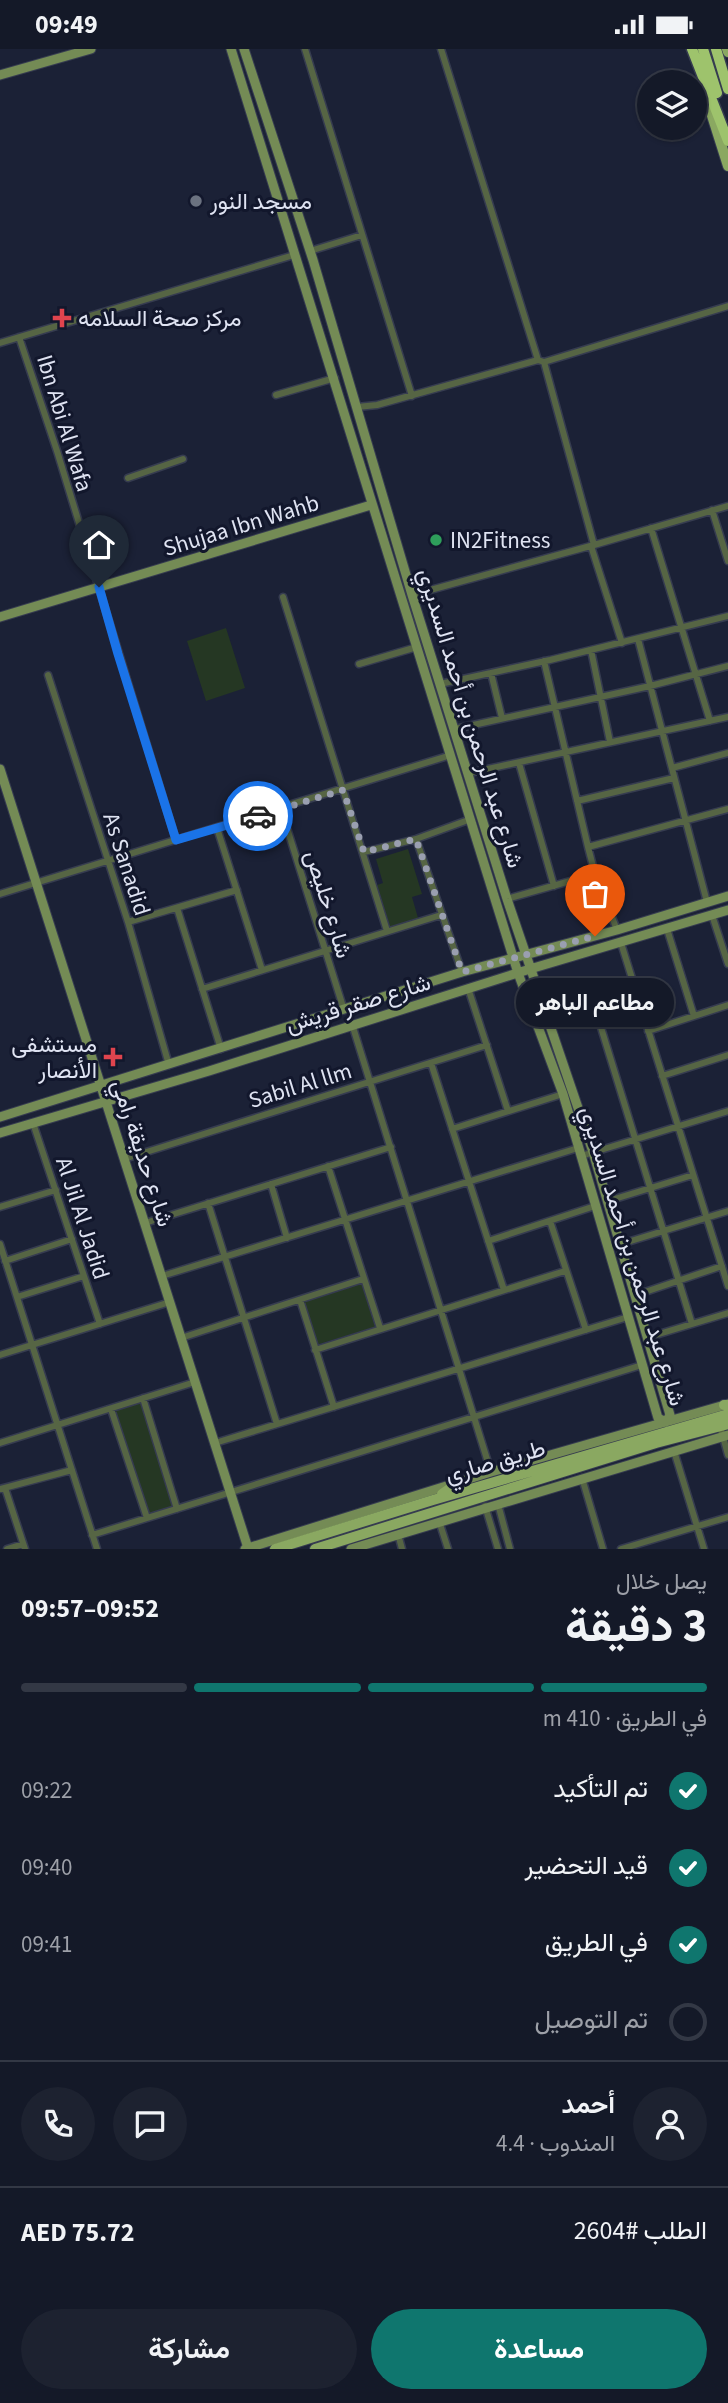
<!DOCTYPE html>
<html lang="ar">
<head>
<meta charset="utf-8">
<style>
	:root { --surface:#141928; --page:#1d2230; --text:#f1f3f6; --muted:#9da0a8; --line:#333845; --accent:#0f766e }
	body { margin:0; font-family:"Source Sans 3",Vazirmatn,sans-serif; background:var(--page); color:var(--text); direction:rtl; height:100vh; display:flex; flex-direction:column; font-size:26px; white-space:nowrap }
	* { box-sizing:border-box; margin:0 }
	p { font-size:23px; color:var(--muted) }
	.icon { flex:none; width:38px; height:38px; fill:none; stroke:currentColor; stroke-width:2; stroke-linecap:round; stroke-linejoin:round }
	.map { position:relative; height:1500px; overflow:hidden; direction:ltr }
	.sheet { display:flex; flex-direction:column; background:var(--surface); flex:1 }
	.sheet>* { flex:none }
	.fabs { position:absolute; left:637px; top:21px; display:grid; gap:14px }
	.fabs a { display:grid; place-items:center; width:70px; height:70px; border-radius:50%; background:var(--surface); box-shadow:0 2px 5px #0004,0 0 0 2px var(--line); font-size:35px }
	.pin { position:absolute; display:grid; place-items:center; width:60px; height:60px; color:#fff; margin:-72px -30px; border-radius:50% 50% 50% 0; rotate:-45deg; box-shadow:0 0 7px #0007 }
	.pin .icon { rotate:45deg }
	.courier { position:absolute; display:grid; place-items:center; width:70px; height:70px; margin:-35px; border:5px solid #1a73e8; border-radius:50%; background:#fff; color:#222; box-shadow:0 2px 9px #0007 }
	.bubble { position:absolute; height:49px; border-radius:24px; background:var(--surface); box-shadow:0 2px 5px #0004,0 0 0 2px var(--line); font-size:23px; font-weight:700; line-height:49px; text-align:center; direction:rtl }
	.summary em { font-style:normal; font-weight:700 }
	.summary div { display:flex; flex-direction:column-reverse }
	.summary { display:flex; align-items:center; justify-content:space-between; height:119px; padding:0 21px }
	h1 { font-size:46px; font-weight:700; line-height:52px }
	.bar { display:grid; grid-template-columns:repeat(4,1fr); gap:10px 7px; align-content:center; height:84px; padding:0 21px }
	.bar i { height:9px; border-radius:5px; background:var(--line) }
	.bar .on { background:var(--accent) }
	.bar p { grid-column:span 4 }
	.line { display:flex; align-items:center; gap:18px; padding:0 21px; border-top:2px solid var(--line) }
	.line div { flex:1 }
	.round { display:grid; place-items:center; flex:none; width:74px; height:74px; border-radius:37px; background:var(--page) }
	ol { padding:0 21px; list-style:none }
	li { display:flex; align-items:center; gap:21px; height:77px }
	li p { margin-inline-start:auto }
	li .icon { padding:7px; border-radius:50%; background:var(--accent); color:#fff; stroke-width:4 }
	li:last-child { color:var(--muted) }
	li i { width:38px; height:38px; border:4px solid var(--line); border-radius:50% }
	.primary-button { display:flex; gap:14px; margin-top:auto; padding:14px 21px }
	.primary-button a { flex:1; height:80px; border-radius:42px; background:var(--accent); color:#fff; font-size:28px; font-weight:700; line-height:80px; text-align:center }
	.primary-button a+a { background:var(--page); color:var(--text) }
	.status { display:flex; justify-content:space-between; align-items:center; height:49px; padding:0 35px; background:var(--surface); direction:ltr }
	.status svg { height:19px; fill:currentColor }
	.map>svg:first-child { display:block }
</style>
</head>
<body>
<div class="status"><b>09:49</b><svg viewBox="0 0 49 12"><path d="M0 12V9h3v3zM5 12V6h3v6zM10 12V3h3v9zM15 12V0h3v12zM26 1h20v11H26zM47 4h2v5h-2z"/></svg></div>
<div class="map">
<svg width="728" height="1500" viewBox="0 0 728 1500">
	<rect width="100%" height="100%" fill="#1b2136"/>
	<path fill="#253723" d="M226,579L245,639L206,652L187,592Z
		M408,800L422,845L412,848L418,869L390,878L377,836L383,834L376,810Z
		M361,1233L375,1278L316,1296L302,1252Z
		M141,1353L174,1457L148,1466L115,1360Z"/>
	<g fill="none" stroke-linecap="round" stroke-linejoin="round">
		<g stroke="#363c50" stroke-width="9">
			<path id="street" d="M305,0L412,347
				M441,0L538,311
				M310,202L362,186
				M19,288L57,402L176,791
				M0,294L294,206
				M544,313L594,496
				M276,346L335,329
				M357,358L377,356L538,311L544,313L728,257
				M128,429L183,410
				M712,461L728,512
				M651,479L710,672
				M591,497L622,594
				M412,546L594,496L728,457
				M283,548L387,882
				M638,590L707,853
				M591,601L610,693
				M544,612L588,798L595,825L617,881
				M359,615L417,598
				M491,624L502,669
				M48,626L128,873L169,1016
				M440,635L550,611L728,567
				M455,680L650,637L728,617
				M519,714L554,837
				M672,719L728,704
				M469,724L728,668
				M577,752L674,729
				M281,760L344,961
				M217,779L262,921
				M416,790L462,923
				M588,798L728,760
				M364,803L416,790L471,770
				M0,845L451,706
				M507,850L595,825
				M177,859L221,1000
				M712,866L728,915
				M128,873L237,841
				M667,880L694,967
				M621,894L728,1237
				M468,939L508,1062
				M202,940L441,866
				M595,959L692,1275
				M548,972L637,945
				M352,975L491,1423
				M648,982L728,956
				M431,1014L504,1241
				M662,1027L728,1006
				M33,1074L100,1275
				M452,1080L563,1045
				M581,1107L728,1062
				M124,1110L487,996
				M328,1117L380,1279
				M271,1135L287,1189
				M608,1152L693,1126
				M208,1154L277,1375
				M0,1158L56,1141
				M550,1172L586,1281
				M145,1174L391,1098
				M488,1192L595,1157
				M0,1195L97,1500
				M621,1195L728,1162
				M5,1212L72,1190
				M162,1227L578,1099
				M636,1246L722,1217
				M17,1248L84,1227
				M300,1251L334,1358
				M649,1288L728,1264
				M181,1289L363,1230
				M315,1301L565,1222
				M0,1306L170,1253
				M143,1349L177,1460
				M111,1360L147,1469
				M720,1377L728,1406
				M0,1394L195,1333
				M215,1394L628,1268
				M674,1402L704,1500
				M582,1429L603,1500
				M5,1439L25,1500
				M0,1440L72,1421
				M498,1455L510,1500
				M485,1457L498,1500
				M439,1472L448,1500
				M398,1485L402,1500
				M92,1486L642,1316
				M7,1500L23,1495
				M621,1500L728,1468"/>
		</g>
		<g stroke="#363c50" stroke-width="11">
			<path id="secondary" d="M231,0L518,924L563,1045L658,1369L666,1373L670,1366L593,1103L507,850L412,546L313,211L244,0
				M0,26L91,0
				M0,568L371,456
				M0,720L248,1499
				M0,1068L462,923L617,881L728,847
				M0,1084L209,1022L530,920L728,861
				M245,1500L491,1423L728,1355
				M351,1500L728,1386"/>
		</g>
		<g stroke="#363c50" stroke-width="12">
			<path id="primary" d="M727,0L728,3
				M708,54L728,117
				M724,1356H728
				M442,1445L459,1433
				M275,1500L433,1451L728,1365
				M315,1500L656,1394L728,1375"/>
		</g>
		<g stroke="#363c50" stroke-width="13">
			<path id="highway" d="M692,0L728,92
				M703,0L717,44
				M716,0L728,40"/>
		</g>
		<use href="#street" stroke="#566544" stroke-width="6"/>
		<use href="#secondary" stroke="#748b55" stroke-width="9"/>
		<use href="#primary" stroke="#8aa861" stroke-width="10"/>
		<use href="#highway" stroke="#9ec36c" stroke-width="10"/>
	</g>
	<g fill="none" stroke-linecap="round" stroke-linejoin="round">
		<path stroke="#9a9fb0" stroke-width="7" stroke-dasharray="0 12.6" d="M258,767L343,741L364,803L416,790L462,923L595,887"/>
		<path stroke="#1a73e8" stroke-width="9" d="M99,538L118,605L176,791L258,767"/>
	</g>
	<circle fill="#6b7280" stroke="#12172c" stroke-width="2.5" cx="196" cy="152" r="7"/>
	<g fill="#e0444e" stroke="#12172c" stroke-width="2.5">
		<path d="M58.5 258.5h7v7h7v7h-7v7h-7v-7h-7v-7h7z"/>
		<path d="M109.5 997.5h7v7h7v7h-7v7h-7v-7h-7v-7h7z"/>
	</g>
	<circle fill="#2e9e5b" stroke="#12172c" stroke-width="2.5" cx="436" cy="491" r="7"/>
	<g text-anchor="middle" stroke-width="6" stroke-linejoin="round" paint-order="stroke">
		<g font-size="23" fill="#dfe3f2" stroke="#12172c" text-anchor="start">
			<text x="210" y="160">مسجد النور</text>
			<text x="78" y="277">مركز صحة السلامه</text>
			<text x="450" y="499">IN2Fitness</text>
			<text x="97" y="1003" text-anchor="end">مستشفى<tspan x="97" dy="26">الأنصار</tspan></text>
		</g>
		<g font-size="23" fill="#dfe3f2" stroke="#12172c">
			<text transform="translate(65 374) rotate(73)" y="8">Ibn Abi Al Wafa</text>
			<text transform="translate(241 476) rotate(-17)" y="8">Shujaa Ibn Wahb</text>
			<text transform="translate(471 669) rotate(73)" y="8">شارع عبد الرحمن بن أحمد السديري</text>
			<text transform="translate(127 815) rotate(72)" y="8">As Sanadid</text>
			<text transform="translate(329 855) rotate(73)" y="8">شارع خليص</text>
			<text transform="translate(358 954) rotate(-17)" y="8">شارع صقر قريش</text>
			<text transform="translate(300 1036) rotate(-17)" y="8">Sabil Al llm</text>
			<text transform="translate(143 1104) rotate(72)" y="8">شارع حديقة رامي</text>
			<text transform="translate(83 1169) rotate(72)" y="8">Al Jil Al Jadid</text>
			<text transform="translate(633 1207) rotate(73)" y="8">شارع عبد الرحمن بن أحمد السديري</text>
			<text transform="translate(495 1412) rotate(-16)" y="8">طريق صاري</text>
		</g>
	</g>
</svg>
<div class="fabs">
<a><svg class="icon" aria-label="layers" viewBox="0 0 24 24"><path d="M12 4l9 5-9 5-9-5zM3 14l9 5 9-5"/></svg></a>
</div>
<div class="pin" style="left:595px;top:887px;background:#ea580c"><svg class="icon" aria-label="bag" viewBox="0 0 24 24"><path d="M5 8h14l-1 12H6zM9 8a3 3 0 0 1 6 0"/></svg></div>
<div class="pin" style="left:99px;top:538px;background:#1f2937"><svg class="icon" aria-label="home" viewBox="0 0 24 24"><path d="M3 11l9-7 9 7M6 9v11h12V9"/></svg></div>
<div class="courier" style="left:258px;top:767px"><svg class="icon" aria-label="car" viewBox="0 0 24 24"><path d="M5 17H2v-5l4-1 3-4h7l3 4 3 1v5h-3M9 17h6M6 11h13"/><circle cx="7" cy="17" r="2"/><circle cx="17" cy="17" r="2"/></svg></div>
<div class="bubble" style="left:516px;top:929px;width:158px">مطاعم الباهر</div>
</div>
<section class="sheet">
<div class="summary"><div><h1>3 دقيقة</h1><p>يصل خلال</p></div><em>09:52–09:57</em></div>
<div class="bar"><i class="on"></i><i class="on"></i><i class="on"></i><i></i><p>في الطريق · 410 m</p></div>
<ol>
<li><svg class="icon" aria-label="check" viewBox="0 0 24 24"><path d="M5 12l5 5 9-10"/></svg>تم التأكيد<p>09:22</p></li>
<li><svg class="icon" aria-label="check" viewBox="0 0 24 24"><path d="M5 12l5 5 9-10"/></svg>قيد التحضير<p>09:40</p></li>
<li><svg class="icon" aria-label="check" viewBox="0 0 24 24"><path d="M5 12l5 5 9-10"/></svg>في الطريق<p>09:41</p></li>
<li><i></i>تم التوصيل</li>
</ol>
<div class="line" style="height:126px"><a class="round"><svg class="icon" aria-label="person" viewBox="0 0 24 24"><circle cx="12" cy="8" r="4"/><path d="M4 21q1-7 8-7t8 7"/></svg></a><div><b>أحمد</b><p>المندوب · 4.4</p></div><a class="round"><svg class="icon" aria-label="chat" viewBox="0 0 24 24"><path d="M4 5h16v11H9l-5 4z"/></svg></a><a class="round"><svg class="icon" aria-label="phone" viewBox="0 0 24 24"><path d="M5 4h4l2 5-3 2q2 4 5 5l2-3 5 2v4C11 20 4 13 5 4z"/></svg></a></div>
<div class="line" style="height:91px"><div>الطلب #2604</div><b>AED 75.72</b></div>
<div class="primary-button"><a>مساعدة</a><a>مشاركة</a></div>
</section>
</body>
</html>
